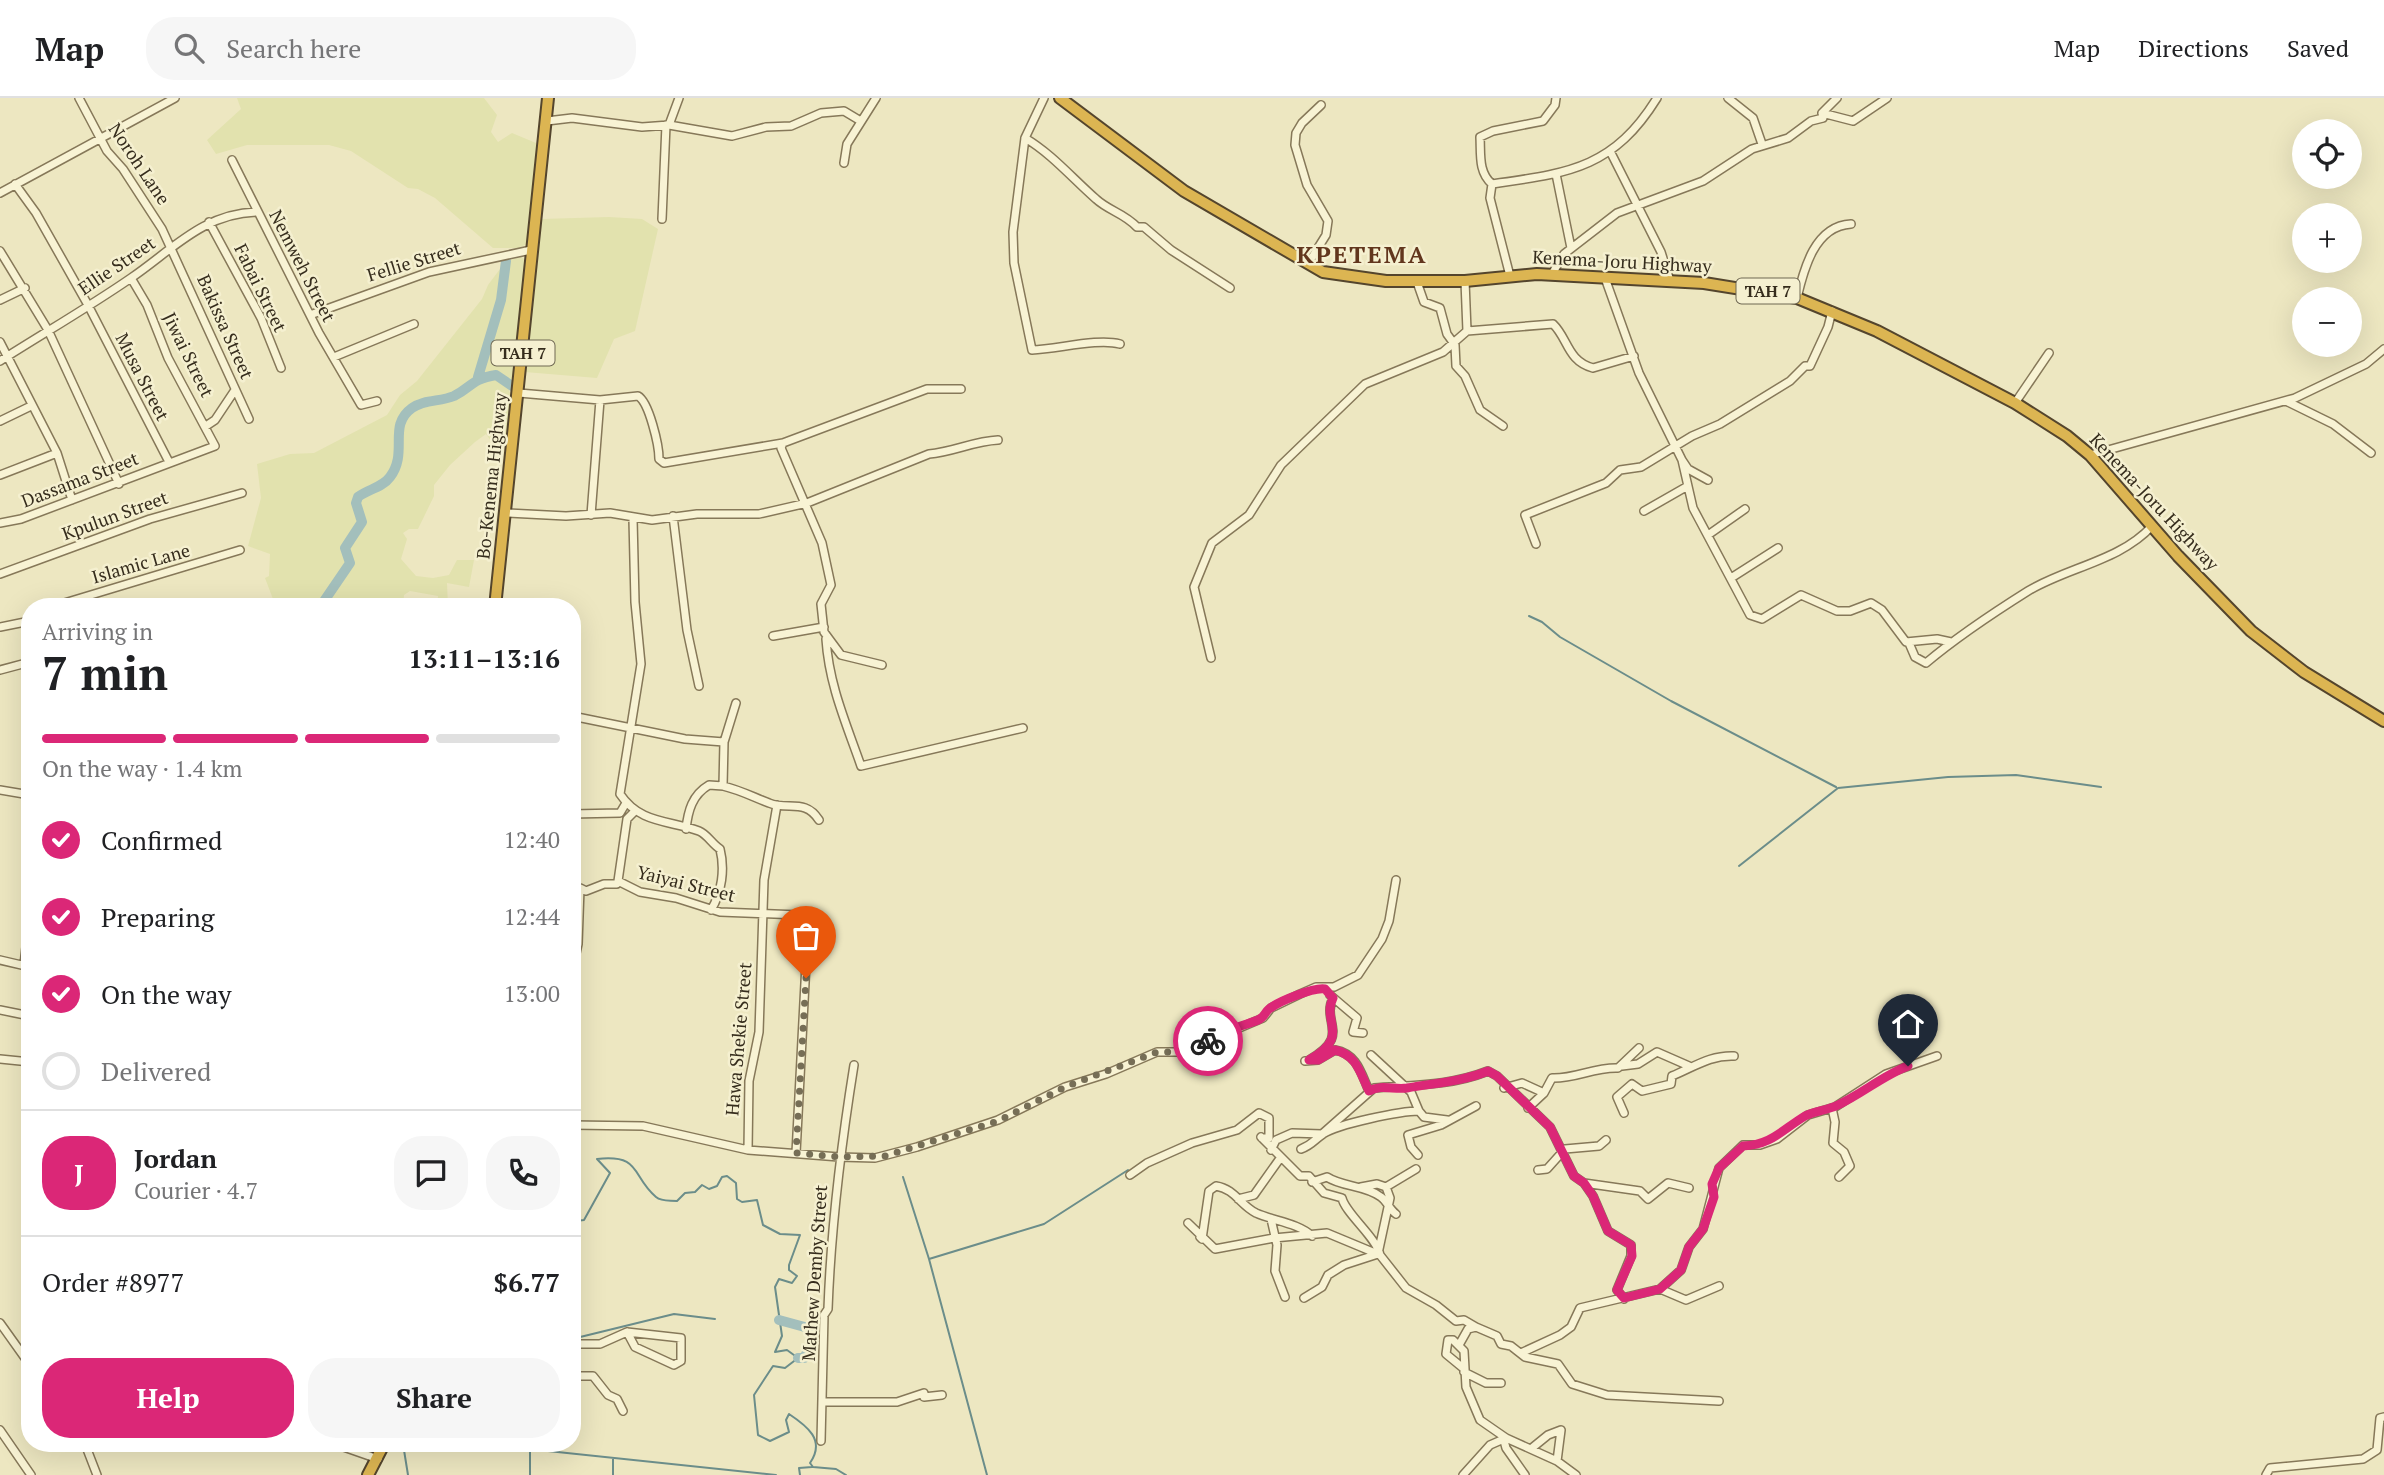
<!DOCTYPE html>
<html lang="en">
<head>
<meta charset="utf-8">
<style>
	:root { --surface:#fff; --page:#f6f6f6; --text:#202124; --muted:#757577; --line:#e0e0e0; --accent:#db2777 }
	body { margin:0; font-family:"PT Serif",serif; background:var(--page); color:var(--text); height:100vh; display:flex; flex-direction:column; font-size:26px; white-space:nowrap }
	* { box-sizing:border-box; margin:0 }
	p { font-size:23px; color:var(--muted) }
	.icon { flex:none; width:38px; height:38px; fill:none; stroke:currentColor; stroke-width:2; stroke-linecap:round; stroke-linejoin:round }
	.map { position:relative; flex:1; overflow:hidden }
	.details { position:absolute; left:21px; top:500px; width:560px; height:854px; display:flex; flex-direction:column; background:var(--surface); border-radius:28px; box-shadow:0 7px 28px #0002 }
	.details>* { flex:none }
	.controls { position:absolute; left:2292px; top:21px; display:grid; gap:14px }
	.controls a { display:grid; place-items:center; width:70px; height:70px; border-radius:50%; background:var(--surface); box-shadow:0 7px 28px #0002; font-size:35px }
	.pin { position:absolute; display:grid; place-items:center; width:60px; height:60px; color:#fff; margin:-72px -30px; border-radius:50% 50% 50% 0; rotate:-45deg; box-shadow:0 0 7px #0007 }
	.pin .icon { rotate:45deg }
	.courier { position:absolute; display:grid; place-items:center; width:70px; height:70px; margin:-35px; border:5px solid #db2777; border-radius:50%; background:#fff; color:#222; box-shadow:0 2px 9px #0007 }
	.headline em { font-style:normal; font-weight:800 }
	.headline div { display:flex; flex-direction:column-reverse }
	.headline { display:flex; align-items:center; justify-content:space-between; height:119px; padding:0 21px }
	h1 { font-size:46px; font-weight:800; line-height:52px }
	.bar { display:grid; grid-template-columns:repeat(4,1fr); gap:10px 7px; align-content:center; height:84px; padding:0 21px }
	.bar i { height:9px; border-radius:5px; background:var(--line) }
	.bar .selected { background:var(--accent) }
	.bar p { grid-column:span 4 }
	.line { display:flex; align-items:center; gap:18px; padding:0 21px; border-top:2px solid var(--line) }
	.line div { flex:1 }
	.round { display:grid; place-items:center; flex:none; width:74px; height:74px; border-radius:28px; background:var(--page) }
	ol { padding:0 21px; list-style:none }
	li { display:flex; align-items:center; gap:21px; height:77px }
	li p { margin-inline-start:auto }
	li .icon { padding:7px; border-radius:50%; background:var(--accent); color:#fff; stroke-width:4 }
	li:last-child { color:var(--muted) }
	li i { width:38px; height:38px; border:4px solid var(--line); border-radius:50% }
	.button { display:flex; gap:14px; margin-top:auto; padding:14px 21px }
	.button a { flex:1; height:80px; border-radius:28px; background:var(--accent); color:#fff; font-size:28px; font-weight:800; line-height:80px; text-align:center }
	.button a+a { background:var(--page); color:var(--text) }
	header { display:flex; align-items:center; gap:42px; box-sizing:border-box; height:98px; padding:0 35px; background:var(--surface); border-bottom:2px solid var(--line) }
	header strong { font-size:33px }
	nav { display:flex; gap:38px; margin-inline-start:auto; font-size:24px }
	.search { width:490px; height:63px; background:var(--page); display:flex; align-items:center; gap:18px; box-sizing:border-box; padding:0 24px; border-radius:28px; color:var(--muted); font-size:26px }
	.map>svg:first-child { display:block }
</style>
</head>
<body>
<header>
<strong>Map</strong>
<div class="search"><svg class="icon" aria-label="search" viewBox="0 0 24 24"><circle cx="10" cy="10" r="6"/><path d="M15 15l6 6"/></svg>Search here</div>
<nav><a>Map</a><a>Directions</a><a>Saved</a></nav>
</header>
<div class="map">
<svg width="2384" height="1377" viewBox="0 0 2384 1377">
	<rect width="100%" height="100%" fill="#ede7c1"/>
	<path fill="#e2e2ae" d="M237,0H484L497,17L491,34L498,44L512,35L536,45L538,92L532,144L518,150H493L435,100L418,91L408,90L351,53L329,47H247L216,56L207,42L241,11Z
		M609,119L642,121L658,131L635,233L614,241L597,280L525,274L541,121Z
		M521,159L526,162L512,288L508,289L511,298L505,344L491,343L486,336L475,344L450,367L434,387V398L418,431H409L403,435L407,441L401,461L416,478L433,480L449,477L457,462H474L469,489L447,485L448,509H437L438,498L410,493L404,497L403,509H276L265,480L269,478L270,456L248,448L261,400L257,366L290,356L314,355L387,317L400,297L417,283L482,201L488,187L506,163Z"/>
	<g fill="none" stroke-linecap="round" stroke-linejoin="round">
		<path stroke="#6b8d8a" stroke-width="2" d="M1529,518L1542,524L1560,539L1671,603L1836,689
			M1739,768L1838,690L1948,679L2016,677L2101,689
			M903,1079L929,1161L987,1377
			M572,1115L576,1123L584,1122L610,1075L597,1061C642,1056 631,1078 656,1099C662,1104 670,1102 677,1103L685,1095L695,1094L702,1087L709,1091L717,1088L722,1079L727,1078L736,1085L737,1101L742,1104L757,1102L763,1127L780,1136L800,1137L789,1167V1172L797,1178L792,1185L779,1181L775,1189L782,1238L775,1254L787,1252L798,1260L785,1270L773,1268L754,1297L758,1337L770,1343L789,1334L786,1322L789,1316C807,1328 826,1342 810,1365L813,1369L836,1371L846,1377
			M929,1161L1044,1126L1128,1072
			M572,1241L674,1216L715,1221
			M403,1346L408,1377
			M529,1351L776,1377
			M613,1361V1377
			M530,1377V1346
			M800,1377L799,1370L812,1369"/>
		<path stroke="#a3bfbc" stroke-width="10" d="M478,279L501,202L506,163
			M320,509L350,465L345,450L362,424L356,405L358,399C368,391 382,390 390,379C409,354 387,328 412,310C425,301 440,304 454,298C472,289 471,281 496,277L512,288
			M779,1222L812,1231L814,1242L804,1260H798"/>
		<g stroke="#867859" stroke-width="10">
			<path id="minor" d="M79,0L107,53L123,71L162,131L249,321
				M1044,0L1025,40L1013,134L1014,165L1032,252C1058,251 1098,240 1120,246
				M1728,0L1753,20L1762,46
				M1822,15L1853,23L1887,0
				M547,23L572,20L642,29L669,27L679,0
				M669,27L732,38L766,29L791,28L821,15L844,13L859,22
				M1025,40C1052,56 1072,80 1096,101C1109,113 1124,115 1137,129H1144L1171,152L1230,190
				M1610,53L1661,154L1670,183
				M232,62L319,235L361,307L377,303
				M844,65L847,46L876,0
				M1556,76L1571,150
				M15,86L36,115L88,207L169,364
				M1492,86C1568,75 1613,71 1657,0
				M0,95L175,0
				M662,121L666,27
				M209,124L261,220L281,270
				M0,153L48,232L119,386
				M1308,166L1326,137L1328,123L1307,87L1295,47L1296,35L1302,25L1321,7
				M1552,176L1564,156L1617,115L1703,83L1752,51L1788,40L1811,23L1823,20L1822,15L1837,0
				M1510,178L1490,100L1492,86C1478,74 1481,56 1480,39L1493,33L1543,23L1555,7L1556,0
				M1605,180L1639,275L1682,362L1688,371L1708,382
				M1417,184L1424,204L1440,210L1447,236L1455,247L1456,268L1465,278L1480,312L1503,328
				M1797,200C1804,170 1815,128 1851,126
				M0,202L25,190
				M310,217L429,174L531,152
				M1467,233L1553,226C1568,240 1567,263 1593,270L1634,258
				M0,244L57,355L72,402
				M334,259L414,226
				M0,263C44,235 89,209 131,180C172,152 204,115 257,114
				M519,295L600,302L638,298C649,304 659,347 659,361L664,365L783,345
				M2288,304L2333,326L2371,355
				M2015,305L2049,255
				M0,323L31,308
				M206,328L215,322L235,292
				M2090,357L2295,300L2366,266L2384,251
				M1682,362L1693,410L1750,517L1762,521L1801,497L1837,513H1850L1871,505L1882,512L1906,544L1937,541L1951,544
				M0,377L57,355
				M1644,413L1686,389
				M506,415L566,418L610,415L652,422L697,416H759L807,405L929,356C953,354 974,343 998,342
				M591,417L600,302
				M673,418L687,532L699,588
				M633,421L635,504L641,566L620,696C640,726 669,722 699,733C707,736 712,746 720,751C725,771 722,794 711,812
				M0,425L21,421L215,348L168,260L147,207L131,180
				M1708,437L1745,411
				M1536,446L1525,417L1606,385L1620,372L1641,369L1692,338L1720,326L1790,283L1805,268H1810L1828,229L1832,213
				M0,476L150,421L242,395
				M1731,480L1778,450
				M51,509L240,452
				M0,529L30,523
				M773,538L824,529
				M826,541C829,587 846,625 861,668L1023,630
				M1909,545L1915,559L1926,565C1958,538 1993,515 2028,493C2068,469 2120,463 2152,428
				M1211,560L1194,489L1212,445L1249,417L1281,367L1365,286L1443,254L1467,233L1465,183
				M882,567L841,557L824,534L821,506L831,487L822,445L781,350L783,345L927,291H961
				M0,572L30,564
				M736,605L724,644L723,688C740,692 753,699 769,705C788,713 805,700 819,722
				M572,618L685,641L724,644
				M0,692L30,697
				M572,716L620,715L626,705
				M686,731C688,713 692,697 709,687L723,688
				M618,783L627,721L634,714
				M0,862L30,869
				M24,867L30,814
				M572,874L578,846L580,790L586,793L604,786H617L618,783L640,794L676,800L720,814L799,817L808,828L796,1055
				M1330,897L1357,920L1353,934L1363,935
				M0,912L30,918
				M1371,957L1411,994L1419,1013
				M0,961L30,964
				M1309,962C1352,938 1321,924 1333,900
				M1305,963L1318,962L1335,952C1357,956 1361,975 1369,993
				M1622,968L1638,966L1657,954L1689,968
				M1504,990L1522,985L1544,995
				M1528,1010L1544,995L1552,980C1575,981 1594,969 1618,970L1639,950
				M1832,1010L1835,1024L1833,1045L1844,1054L1850,1068L1839,1079
				M1624,1015L1617,999L1632,986L1642,993L1671,986L1672,978C1694,969 1710,957 1734,958
				M572,1027L643,1028L748,1052L839,1059L875,1060L917,1049L998,1022L1065,989L1106,976L1157,954H1182L1201,948L1227,931H1237L1263,920L1271,910L1300,896L1316,889H1334L1358,877L1382,841L1389,823L1396,782
				M1261,1039L1300,1078H1309L1324,1095L1342,1100C1345,1115 1377,1140 1380,1157
				M1301,1051C1312,1047 1314,1042 1323,1036C1337,1026 1401,1013 1419,1013L1424,1019L1447,1022
				M748,1052L749,983L759,934L764,782L777,707
				M1271,1052L1276,1042L1292,1035L1322,1036L1374,990C1413,987 1450,988 1488,973L1497,978L1550,1029L1574,1078L1584,1085L1593,1098L1608,1133L1631,1147V1158L1617,1192L1624,1201
				M1418,1057L1411,1049L1408,1037L1441,1027L1476,1008
				M1538,1072L1547,1071L1565,1051L1599,1048L1606,1042
				M1130,1077L1147,1065L1192,1045L1237,1032L1259,1015L1269,1020V1040H1262
				M1312,1084L1327,1079C1342,1089 1365,1087 1381,1099C1387,1103 1389,1111 1396,1116
				M1584,1085L1640,1093L1648,1101L1668,1085L1689,1090
				M1361,1089L1377,1086L1386,1089
				M1238,1101L1254,1097L1281,1059
				M1271,1121L1277,1147L1275,1173L1285,1199
				M1188,1125L1215,1151L1274,1140L1327,1135L1380,1157L1406,1190L1436,1207L1456,1223L1464,1222L1476,1229L1468,1231L1459,1247
				M1200,1139L1202,1141L1209,1093L1216,1088C1235,1091 1240,1107 1256,1115C1274,1123 1298,1125 1312,1138
				M1379,1151L1390,1100L1386,1089L1416,1071
				M1660,1191L1686,1202L1719,1188
				M1304,1200L1322,1189L1328,1177L1344,1167L1378,1156
				M0,1225L30,1267
				M1476,1229L1497,1238L1501,1246L1511,1248L1525,1259L1558,1266L1572,1286L1607,1297L1719,1303
				M572,1246H600L627,1234L681,1240V1263L674,1267L635,1249L627,1234
				M1521,1255L1560,1237L1571,1229L1580,1210L1660,1191L1681,1172L1689,1149L1703,1131L1719,1070L1743,1047H1760L1777,1041L1808,1017L1835,1009L1886,976L1937,958
				M1463,1270L1446,1256L1448,1242H1453L1464,1253L1466,1289L1480,1322L1506,1340L1557,1363L1576,1377
				M1464,1274L1486,1285H1501
				M572,1278H593L608,1297L617,1301L623,1313
				M823,1304H897L924,1295V1299L942,1297
				M0,1332L31,1377
				M1503,1339L1506,1350L1525,1377
				M821,1343L824,1217L828,1211C831,1129 841,1048 854,967
				M85,1346L97,1377
				M335,1346L378,1361
				M1532,1350L1548,1337L1561,1332L1557,1363
				M1463,1377L1490,1347L1506,1340
				M2266,1377L2270,1370L2363,1361L2377,1352L2380,1320L2384,1319"/>
		</g>
		<g stroke="#54452d" stroke-width="14">
			<path id="highway" d="M1060,0L1184,93L1323,174L1386,183H1465L1537,176L1704,185L1797,200L1877,233L2015,305L2067,338L2090,357L2178,458L2251,533L2304,574L2384,623
				M495,509L548,0
				M368,1377L384,1346"/>
		</g>
		<use href="#minor" stroke="#f8f3d4" stroke-width="7"/>
		<use href="#highway" stroke="#dcb552" stroke-width="10"/>
	</g>
	<g fill="none" stroke-linecap="round" stroke-linejoin="round">
		<path stroke="#766e56" stroke-width="7" stroke-dasharray="0 12.6" d="M806,880L796,1055L839,1059L885,1058L998,1023L1065,989L1157,954H1182L1208,943"/>
		<path stroke="#db2777" stroke-width="9" d="M1208,943C1223,932 1240,929 1258,922C1265,919 1264,915 1269,911C1279,903 1314,889 1325,891L1333,900C1321,924 1352,938 1309,962H1318L1335,952C1357,957 1360,975 1369,993C1381,986 1394,992 1407,990C1434,985 1461,984 1488,973L1497,978L1550,1029L1574,1078L1584,1085L1593,1098L1608,1133L1631,1147L1632,1158L1617,1192L1624,1200L1660,1191L1681,1172L1689,1149L1703,1131L1714,1099L1712,1086L1719,1070L1743,1048C1771,1047 1782,1032 1805,1018C1815,1013 1827,1012 1836,1008C1862,996 1882,978 1908,968"/>
	</g>
	<g text-anchor="middle" stroke-width="5" stroke-linejoin="round" paint-order="stroke">
		<g fill="#f5f0d0" stroke="#6f6853" stroke-width="2">
			<rect x="1736.5" y="180.5" width="63" height="25" rx="5"/>
			<rect x="491.5" y="242.5" width="63" height="25" rx="5"/>
		</g>
		<g font-size="16" font-weight="bold" fill="#362d1d">
			<text x="1768" y="199">TAH 7</text>
			<text x="523" y="261">TAH 7</text>
		</g>
		<g font-size="18" fill="#362d1d" stroke="#f5f0d0">
			<text transform="translate(139 66) rotate(56)" y="6">Noroh Lane</text>
			<text transform="translate(414 164) rotate(-17)" y="6">Fellie Street</text>
			<text transform="translate(1622 164) rotate(3)" y="6">Kenema-Joru Highway</text>
			<text transform="translate(117 168) rotate(-34)" y="6">Ellie Street</text>
			<text transform="translate(302 168) rotate(63)" y="6">Nemweh Street</text>
			<text transform="translate(260 190) rotate(64)" y="6">Fabai Street</text>
			<text transform="translate(225 229) rotate(66)" y="6">Bakissa Street</text>
			<text transform="translate(188 257) rotate(64)" y="6">Jiwai Street</text>
			<text transform="translate(142 279) rotate(63)" y="6">Musa Street</text>
			<text transform="translate(492 378) rotate(-84)" y="6">Bo-Kenema Highway</text>
			<text transform="translate(80 382) rotate(-21)" y="6">Dassama Street</text>
			<text transform="translate(2154 404) rotate(47)" y="6">Kenema-Joru Highway</text>
			<text transform="translate(115 418) rotate(-20)" y="6">Kpulun Street</text>
			<text transform="translate(141 466) rotate(-16)" y="6">Islamic Lane</text>
			<text transform="translate(686 786) rotate(14)" y="6">Yaiyai Street</text>
			<text transform="translate(739 941) rotate(-85)" y="6">Hawa Shekie Street</text>
			<text transform="translate(815 1175) rotate(-86)" y="6">Mathew Demby Street</text>
		</g>
		<g font-size="24" font-weight="bold" letter-spacing="2" fill="#62361d" stroke="#f5f0d0">
			<text x="1362" y="165">KPETEMA</text>
		</g>
	</g>
</svg>
<div class="controls">
<a><svg class="icon" aria-label="locate" viewBox="0 0 24 24"><circle cx="12" cy="12" r="6"/><path d="M12 2v4M12 18v4M2 12h4M18 12h4"/></svg></a>
<a>+</a>
<a>−</a>
</div>
<div class="pin" style="left:806px;top:880px;background:#ea580c"><svg class="icon" aria-label="bag" viewBox="0 0 24 24"><path d="M5 8h14l-1 12H6zM9 8a3 3 0 0 1 6 0"/></svg></div>
<div class="pin" style="left:1908px;top:968px;background:#1f2937"><svg class="icon" aria-label="home" viewBox="0 0 24 24"><path d="M3 11l9-7 9 7M6 9v11h12V9"/></svg></div>
<div class="courier" style="left:1208px;top:943px"><svg class="icon" aria-label="bike" viewBox="0 0 24 24"><circle cx="6" cy="16" r="4"/><circle cx="18" cy="16" r="4"/><path d="M6 16l4-8h5l3 8M10 8l3 8H6M13 5h3"/></svg></div>
<section class="details">
<div class="headline"><div><h1>7 min</h1><p>Arriving in</p></div><em>13:11–13:16</em></div>
<div class="bar"><i class="selected"></i><i class="selected"></i><i class="selected"></i><i></i><p>On the way · 1.4 km</p></div>
<ol>
<li><svg class="icon" aria-label="check" viewBox="0 0 24 24"><path d="M5 12l5 5 9-10"/></svg>Confirmed<p>12:40</p></li>
<li><svg class="icon" aria-label="check" viewBox="0 0 24 24"><path d="M5 12l5 5 9-10"/></svg>Preparing<p>12:44</p></li>
<li><svg class="icon" aria-label="check" viewBox="0 0 24 24"><path d="M5 12l5 5 9-10"/></svg>On the way<p>13:00</p></li>
<li><i></i>Delivered</li>
</ol>
<div class="line" style="height:126px"><b class="round" style="background:var(--accent);color:#fff">J</b><div><b>Jordan</b><p>Courier · 4.7</p></div><a class="round"><svg class="icon" aria-label="chat" viewBox="0 0 24 24"><path d="M4 5h16v11H9l-5 4z"/></svg></a><a class="round"><svg class="icon" aria-label="phone" viewBox="0 0 24 24"><path d="M5 4h4l2 5-3 2q2 4 5 5l2-3 5 2v4C11 20 4 13 5 4z"/></svg></a></div>
<div class="line" style="height:91px"><div>Order #8977</div><b>$6.77</b></div>
<div class="button"><a>Help</a><a>Share</a></div>
</section>
</div>
</body>
</html>
